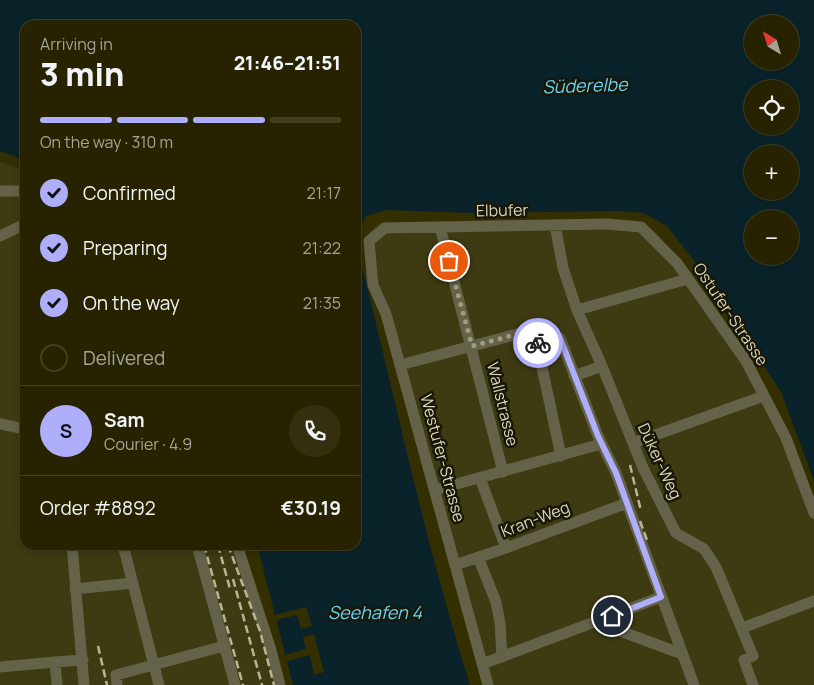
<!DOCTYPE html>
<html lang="en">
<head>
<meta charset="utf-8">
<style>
	:root { --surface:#272300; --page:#332f0f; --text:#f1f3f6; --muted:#a4a499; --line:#434022; --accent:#aeaefb }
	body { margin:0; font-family:Manrope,sans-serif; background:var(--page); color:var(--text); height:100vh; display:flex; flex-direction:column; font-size:19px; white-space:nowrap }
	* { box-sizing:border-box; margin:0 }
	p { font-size:16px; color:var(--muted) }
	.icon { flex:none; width:28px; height:28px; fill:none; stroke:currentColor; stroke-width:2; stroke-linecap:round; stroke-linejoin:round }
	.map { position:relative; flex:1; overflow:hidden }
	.details { position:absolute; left:20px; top:20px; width:341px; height:530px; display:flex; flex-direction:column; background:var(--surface); border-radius:15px; box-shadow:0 2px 8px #0003,0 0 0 1px var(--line) }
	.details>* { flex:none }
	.needle { width:32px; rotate:322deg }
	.controls { position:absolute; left:744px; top:15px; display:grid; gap:10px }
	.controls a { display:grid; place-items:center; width:55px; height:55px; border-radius:50%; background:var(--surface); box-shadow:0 2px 8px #0003,0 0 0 1px var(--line); font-size:25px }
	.pin { position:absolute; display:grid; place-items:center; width:42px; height:42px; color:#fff; margin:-21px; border:2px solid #fff; border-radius:50%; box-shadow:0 1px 5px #0007 }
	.courier { position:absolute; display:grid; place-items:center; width:50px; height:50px; margin:-25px; border:4px solid #aeaefb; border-radius:50%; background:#fff; color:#222; box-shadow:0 1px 6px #0007 }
	.head em { font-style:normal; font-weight:800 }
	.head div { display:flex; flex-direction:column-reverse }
	.head { display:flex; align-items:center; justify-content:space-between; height:85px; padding:0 20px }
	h1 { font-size:32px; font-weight:800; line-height:38px }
	.bar { display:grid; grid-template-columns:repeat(4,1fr); gap:8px 5px; align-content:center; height:60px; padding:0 20px }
	.bar i { height:6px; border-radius:4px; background:var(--line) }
	.bar .selected { background:var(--accent) }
	.bar p { grid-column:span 4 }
	.line { display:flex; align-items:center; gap:12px; padding:0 20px; border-top:1px solid var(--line) }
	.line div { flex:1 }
	.round { display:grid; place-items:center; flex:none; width:52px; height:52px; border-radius:26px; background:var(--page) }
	ol { padding:0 20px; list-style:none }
	li { display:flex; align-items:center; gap:15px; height:55px }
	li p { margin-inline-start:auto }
	li .icon { padding:5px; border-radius:50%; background:var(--accent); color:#111; stroke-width:4 }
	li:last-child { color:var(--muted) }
	li i { width:28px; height:28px; border:2px solid var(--line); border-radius:50% }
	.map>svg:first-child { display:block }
</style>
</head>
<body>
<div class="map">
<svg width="814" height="685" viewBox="0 0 814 685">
	<rect width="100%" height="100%" fill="#342f00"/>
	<path fill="#3e3a11" d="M0,162L25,170V545H232L277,685H0Z
		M598,219L637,221L655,231L712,302L727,324L814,499V685H485L365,239L373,228L381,222Z"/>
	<path fill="#0a232b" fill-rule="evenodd" d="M0,0H814V481L781,392L700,269L667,226L643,213L619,211L470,213L387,210L366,216L358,230L356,243C394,391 424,540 470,685H293L257,545H356V25H25V160L0,151ZM752,24H790V61H752ZM752,89H790V126H752ZM752,154H790V191H752ZM752,219H790V256H752Z"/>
	<path fill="#342f00" d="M306,607L312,626L301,629L297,615L276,620L275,615Z
		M314,634L324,672L314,675L310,655L287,661L285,655L306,649L303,637Z"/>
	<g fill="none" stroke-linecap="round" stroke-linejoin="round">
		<path stroke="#646249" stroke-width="11" d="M0,191H25
			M555,225L563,268L577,310L602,366L643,468L676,533L704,549L716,567L753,656L744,660L753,685
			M440,227L503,472
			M0,236L25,224
			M577,310L688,279
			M537,344L560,338L598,436L616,473L694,685
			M400,365L529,331L537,344L561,456
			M574,376L602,366
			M0,424L25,429
			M633,443L764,396
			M480,478L506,548
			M435,490L601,444
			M72,545L84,685
			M123,545L159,685
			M197,545L235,685
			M237,545L271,650L280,685
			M478,557L496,602L500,623L502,657
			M455,565L506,548L627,503
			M75,589L133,583
			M596,622L682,654
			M742,628L814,601
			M482,664L661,597
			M0,667L55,662
			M57,685L55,662L83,660
			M117,685L116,675L224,646
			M488,685L386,314L373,285L369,241L385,228L607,224L641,227L677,263L746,361L786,438L814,513"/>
		<path stroke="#b8b699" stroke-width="2.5" stroke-dasharray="8 4" stroke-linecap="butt" d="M630,465L641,511
			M640,521L647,540
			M204,545L243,685
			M218,545L230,589
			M228,545L260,631L274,685
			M233,579L262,685
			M98,646L107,685"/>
	</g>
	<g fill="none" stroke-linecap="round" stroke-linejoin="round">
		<path stroke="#9f9c7c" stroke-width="5" stroke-dasharray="0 9" d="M449,261L472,346L529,331L538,343"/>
		<path stroke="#aeaefb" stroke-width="6" d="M538,343L560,338L598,436L616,473L661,597L612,616"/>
	</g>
	<g text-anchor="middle" stroke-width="5" stroke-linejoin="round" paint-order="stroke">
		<g font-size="16" fill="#d8d6be" stroke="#191705">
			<text transform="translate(502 210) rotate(-1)" y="6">Elbufer</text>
			<text transform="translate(731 314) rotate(56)" y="6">Ostufer-Strasse</text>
			<text transform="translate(503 404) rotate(76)" y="6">Wallstrasse</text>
			<text transform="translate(443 458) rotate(75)" y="6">Westufer-Strasse</text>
			<text transform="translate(660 461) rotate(65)" y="6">Düker-Weg</text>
			<text transform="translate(535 519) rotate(-21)" y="6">Kran-Weg</text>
		</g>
		<g font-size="18" font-style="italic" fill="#62d3f9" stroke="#191705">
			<text transform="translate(585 86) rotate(-2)" y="6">Süderelbe</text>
			<text x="375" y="619">Seehafen 4</text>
		</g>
	</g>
</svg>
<div class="controls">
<a><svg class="needle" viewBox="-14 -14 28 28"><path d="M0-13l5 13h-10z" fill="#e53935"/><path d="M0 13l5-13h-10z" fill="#a4a499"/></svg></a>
<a><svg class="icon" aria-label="locate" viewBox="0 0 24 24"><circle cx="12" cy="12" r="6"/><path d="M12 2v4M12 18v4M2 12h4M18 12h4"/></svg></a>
<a>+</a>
<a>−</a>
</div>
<div class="pin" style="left:449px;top:261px;background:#ea580c"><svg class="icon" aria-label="bag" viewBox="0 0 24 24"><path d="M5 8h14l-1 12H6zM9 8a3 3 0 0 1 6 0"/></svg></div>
<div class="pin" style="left:612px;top:616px;background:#1f2937"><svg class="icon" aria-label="home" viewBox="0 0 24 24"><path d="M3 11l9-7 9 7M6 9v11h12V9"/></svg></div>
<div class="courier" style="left:538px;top:343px"><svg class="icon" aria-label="bike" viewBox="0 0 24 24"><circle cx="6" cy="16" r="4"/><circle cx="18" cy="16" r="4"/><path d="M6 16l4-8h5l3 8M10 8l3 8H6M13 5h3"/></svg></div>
<section class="details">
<div class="head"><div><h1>3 min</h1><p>Arriving in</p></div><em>21:46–21:51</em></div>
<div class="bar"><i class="selected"></i><i class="selected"></i><i class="selected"></i><i></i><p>On the way · 310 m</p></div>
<ol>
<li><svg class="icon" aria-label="check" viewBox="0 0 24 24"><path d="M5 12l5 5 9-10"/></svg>Confirmed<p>21:17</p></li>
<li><svg class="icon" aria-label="check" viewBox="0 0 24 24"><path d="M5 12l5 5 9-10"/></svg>Preparing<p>21:22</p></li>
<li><svg class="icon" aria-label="check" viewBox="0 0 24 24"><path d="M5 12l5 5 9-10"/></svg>On the way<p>21:35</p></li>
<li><i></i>Delivered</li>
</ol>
<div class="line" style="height:90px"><b class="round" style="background:var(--accent);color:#111">S</b><div><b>Sam</b><p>Courier · 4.9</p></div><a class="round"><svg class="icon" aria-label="phone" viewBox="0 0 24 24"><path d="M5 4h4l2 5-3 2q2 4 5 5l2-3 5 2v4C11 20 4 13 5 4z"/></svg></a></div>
<div class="line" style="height:65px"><div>Order #8892</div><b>€30.19</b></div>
</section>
</div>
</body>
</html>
